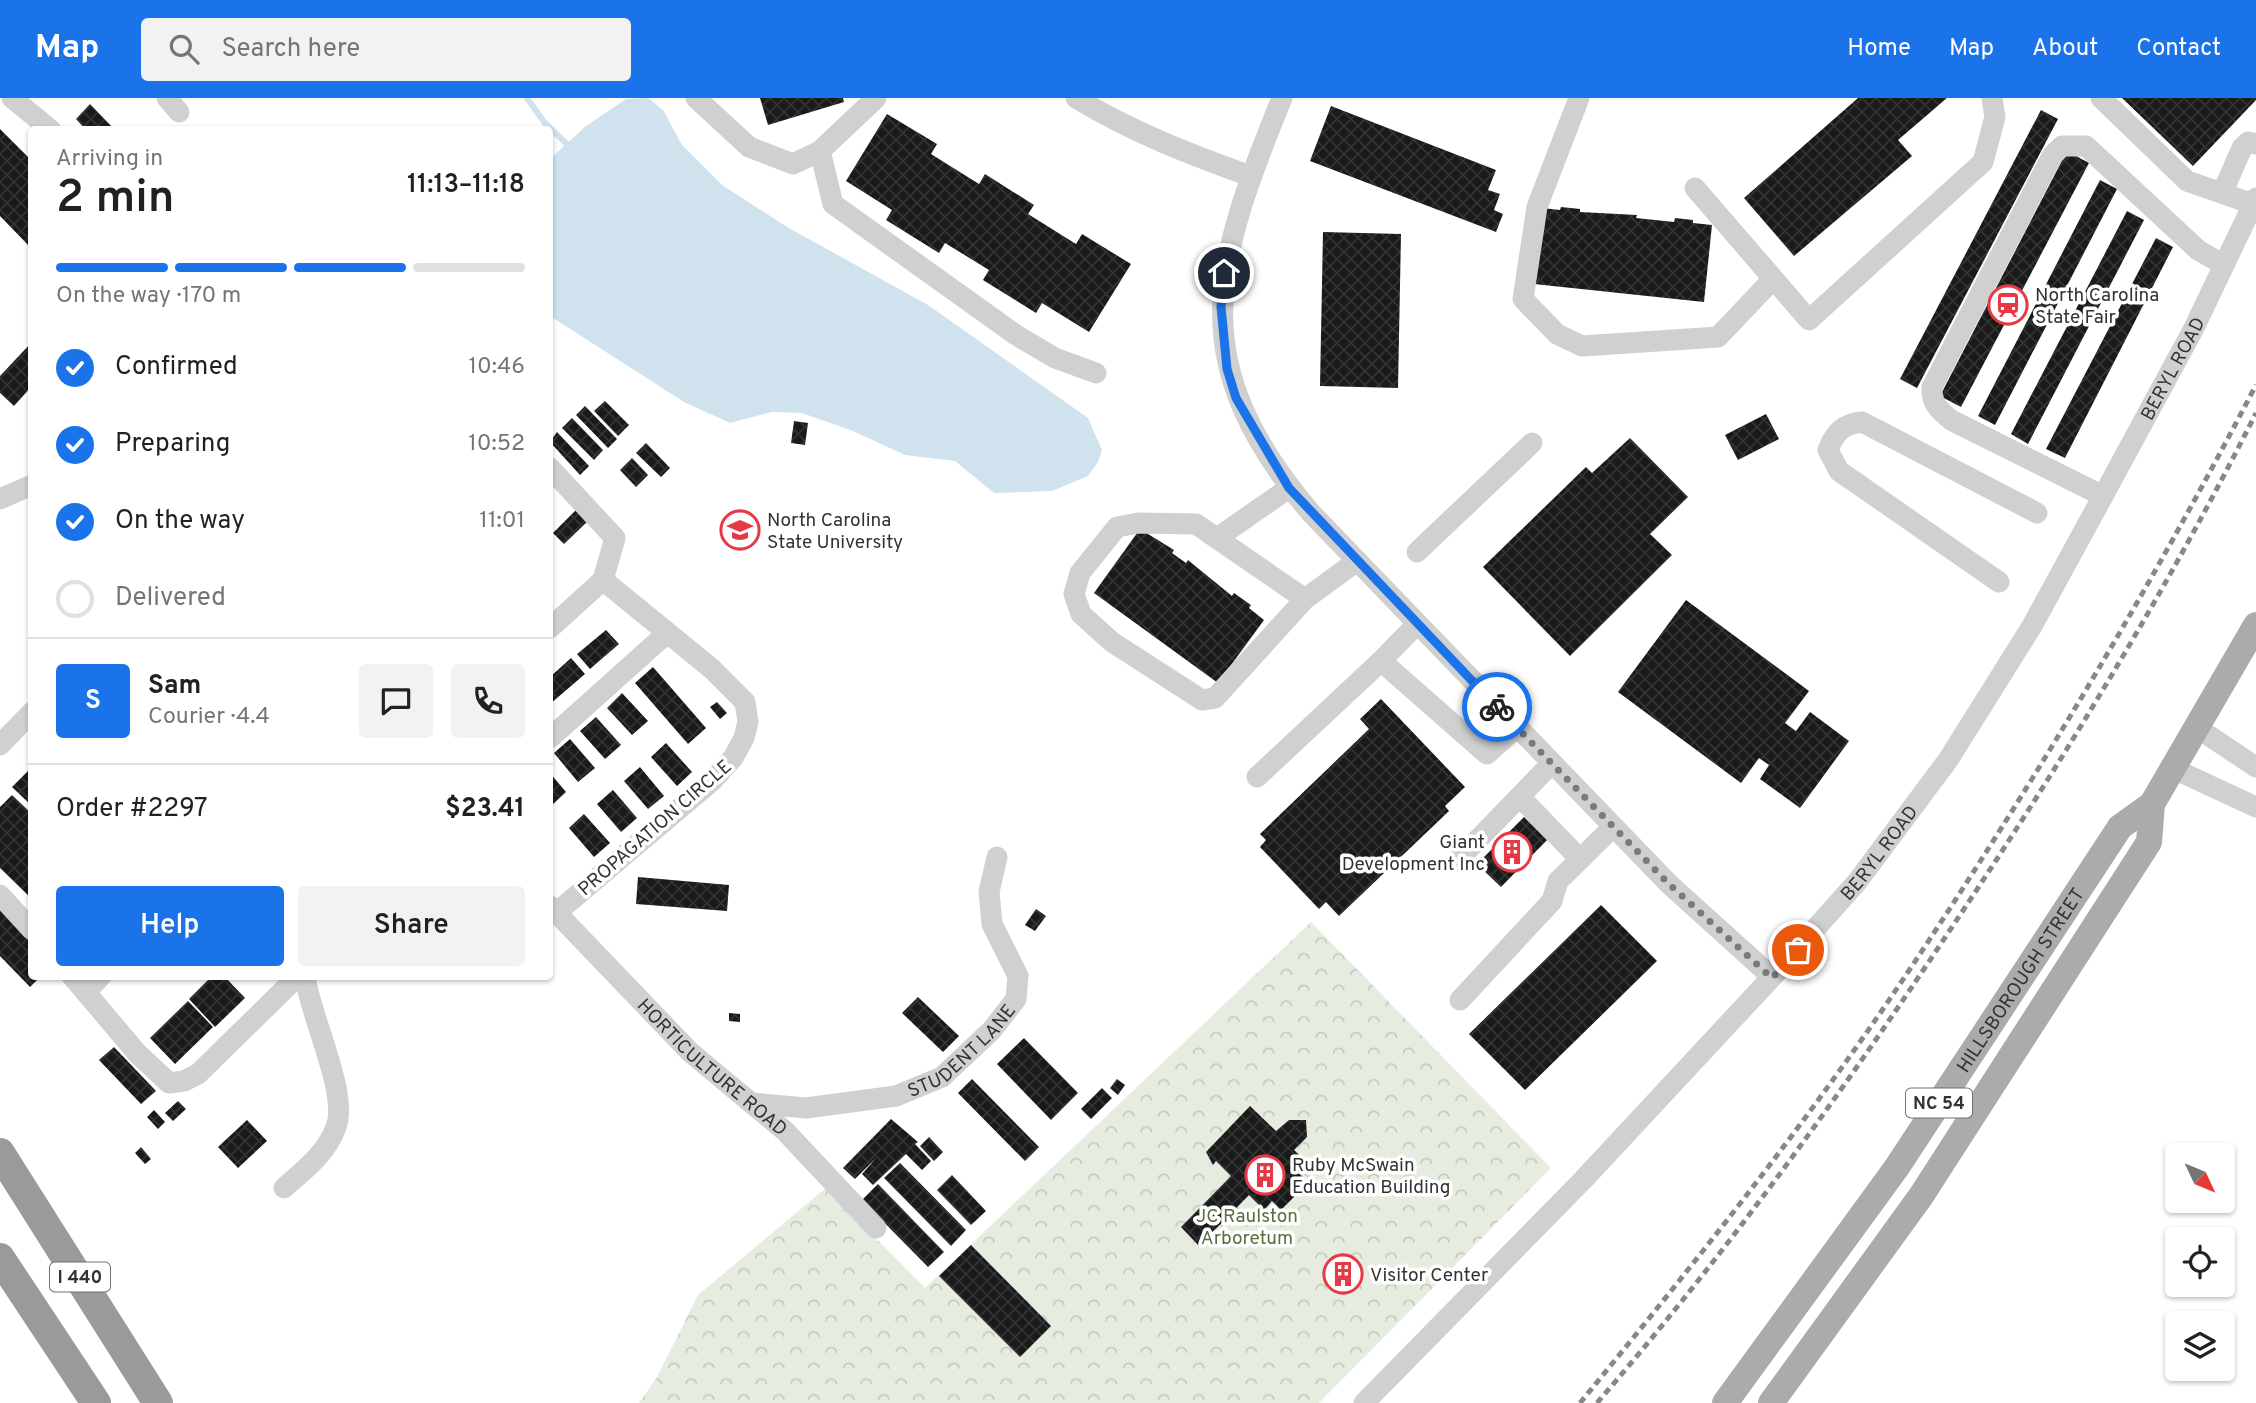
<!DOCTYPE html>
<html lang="en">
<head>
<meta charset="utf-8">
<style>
	:root { --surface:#fff; --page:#f2f2f2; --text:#202124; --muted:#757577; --line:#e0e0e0; --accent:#1a73e8 }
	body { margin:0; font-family:Overpass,sans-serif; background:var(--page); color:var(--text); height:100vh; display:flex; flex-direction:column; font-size:26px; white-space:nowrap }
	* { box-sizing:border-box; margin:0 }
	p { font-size:23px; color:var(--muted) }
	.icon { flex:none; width:38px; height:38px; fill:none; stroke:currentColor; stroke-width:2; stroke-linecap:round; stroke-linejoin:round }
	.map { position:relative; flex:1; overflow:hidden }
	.sheet { position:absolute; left:28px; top:28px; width:525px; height:854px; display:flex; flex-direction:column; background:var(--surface); border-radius:7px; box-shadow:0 2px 5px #0004 }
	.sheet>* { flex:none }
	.needle { width:46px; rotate:134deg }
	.fabs { position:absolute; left:2165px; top:1045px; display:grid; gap:14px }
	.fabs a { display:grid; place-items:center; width:70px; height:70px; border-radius:7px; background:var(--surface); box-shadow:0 2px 5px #0004; font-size:35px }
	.pin { position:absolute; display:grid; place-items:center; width:60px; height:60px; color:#fff; margin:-30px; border:4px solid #fff; border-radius:50%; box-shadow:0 2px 7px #0007 }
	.courier { position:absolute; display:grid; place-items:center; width:70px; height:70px; margin:-35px; border:5px solid #1a73e8; border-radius:50%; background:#fff; color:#222; box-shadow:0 2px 9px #0007 }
	.summary em { font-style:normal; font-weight:600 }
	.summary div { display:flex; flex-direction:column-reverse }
	.summary { display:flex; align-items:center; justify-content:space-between; height:119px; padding:0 28px }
	h1 { font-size:46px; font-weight:600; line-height:52px }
	.bar { display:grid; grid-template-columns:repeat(4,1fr); gap:10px 7px; align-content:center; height:84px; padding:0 28px }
	.bar i { height:9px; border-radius:5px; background:var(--line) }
	.bar .active { background:var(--accent) }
	.bar p { grid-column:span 4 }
	.line { display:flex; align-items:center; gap:18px; padding:0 28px; border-top:2px solid var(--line) }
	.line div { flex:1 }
	.round { display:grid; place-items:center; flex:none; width:74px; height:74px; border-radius:7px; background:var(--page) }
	ol { padding:0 28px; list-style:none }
	li { display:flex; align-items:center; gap:21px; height:77px }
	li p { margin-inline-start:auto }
	li .icon { padding:7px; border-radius:50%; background:var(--accent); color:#fff; stroke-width:4 }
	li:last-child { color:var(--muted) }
	li i { width:38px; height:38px; border:4px solid var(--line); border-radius:50% }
	.action { display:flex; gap:14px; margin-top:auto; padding:14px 28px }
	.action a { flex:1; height:80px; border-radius:7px; background:var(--accent); color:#fff; font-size:28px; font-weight:600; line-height:80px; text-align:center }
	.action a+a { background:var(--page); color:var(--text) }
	header { display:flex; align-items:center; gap:42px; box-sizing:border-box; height:98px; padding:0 35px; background:var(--accent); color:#fff }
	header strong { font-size:33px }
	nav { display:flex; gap:38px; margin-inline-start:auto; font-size:24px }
	.search { width:490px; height:63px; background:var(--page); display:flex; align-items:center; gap:18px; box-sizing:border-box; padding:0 24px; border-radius:7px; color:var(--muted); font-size:26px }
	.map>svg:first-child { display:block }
</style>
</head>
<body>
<header>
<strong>Map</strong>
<div class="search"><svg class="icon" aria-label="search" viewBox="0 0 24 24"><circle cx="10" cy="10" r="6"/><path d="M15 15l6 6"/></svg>Search here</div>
<nav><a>Home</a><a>Map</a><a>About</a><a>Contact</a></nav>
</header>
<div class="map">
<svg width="2256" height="1305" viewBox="0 0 2256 1305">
	<defs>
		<pattern id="forest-crowns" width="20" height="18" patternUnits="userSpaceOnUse" patternTransform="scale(1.75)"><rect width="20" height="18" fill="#e6ecdf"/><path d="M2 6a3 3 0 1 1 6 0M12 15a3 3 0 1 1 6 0" fill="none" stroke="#c6cbc0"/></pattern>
		<pattern id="building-cross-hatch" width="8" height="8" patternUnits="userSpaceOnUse" patternTransform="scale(1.75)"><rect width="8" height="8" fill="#1a1a1a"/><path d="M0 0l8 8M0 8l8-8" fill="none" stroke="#333"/></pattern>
	</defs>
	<rect width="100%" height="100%" fill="#fff"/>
	<path fill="url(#forest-crowns)" d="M1311,824L1551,1070L1319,1305H639L657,1279L698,1197L826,1090L925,1190Z"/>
	<path fill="#cfe2ee" d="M648,0L663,12L682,47L722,87L787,129L928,207L1088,320L1102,352L1098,364L1088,378L1052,393L994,395L955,363L905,357L853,333L802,315L772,314L730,325L684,304L550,218V61L586,28L626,1Z"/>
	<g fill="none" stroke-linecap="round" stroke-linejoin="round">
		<path stroke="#cfe2ee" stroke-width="6" d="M527,0L544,24L572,51"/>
	</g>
	<path fill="url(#building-cross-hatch)" d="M760,0H843L844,4L768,27Z
		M1858,0H1947L1898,42L1912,58L1794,158L1744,100Z
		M2122,0H2256V2L2193,68Z
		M90,6L115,32H86L76,21Z
		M1331,8L1496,72L1488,92L1500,96L1494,112L1503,116L1496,134L1310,63Z
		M2041,12L2058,21L1917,290L1900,281Z
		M887,16L937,46L931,56L979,86L985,76L1034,107L1028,116L1076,146L1082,136L1131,166L1089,234L1042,205L1036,215L983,182L989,172L945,145L939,155L886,122L892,112L846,83Z
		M0,31L32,63V151L0,118Z
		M2067,53L2089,65L1961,309L1940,298Z
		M2100,82L2117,91L1995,327L1978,318Z
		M1561,109L1580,111V114L1637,117L1636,120L1674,124L1675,120L1693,122V125L1712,127L1704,204L1534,186L1542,110L1560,112Z
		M2127,113L2144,122L2028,346L2011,336Z
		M1323,134L1401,136L1398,290L1320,288Z
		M2156,140L2173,149L2065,360L2046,351Z
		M32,244V288L14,308L0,295V278Z
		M605,303L629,327L618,338L594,313Z
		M585,308L617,341L608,350L576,317Z
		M1766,316L1779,341L1738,362L1725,337Z
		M572,320L603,352L594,362L562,330Z
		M794,323L808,325L805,347L791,345Z
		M557,334L589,368L580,377L550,344Z
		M1630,340L1688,399L1650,436L1672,457L1570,558L1483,469L1586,369L1592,375Z
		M646,345L670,370L661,379L636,355Z
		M632,360L648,377L636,389L620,372Z
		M577,411L588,423L564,446L553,435Z
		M1140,431L1174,452L1172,455L1186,465L1188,462L1232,498L1234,495L1251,507L1249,510L1264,522L1218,585L1094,495Z
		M1686,502L1809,593L1785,625L1796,633L1810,614L1849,643L1800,710L1760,681L1769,667L1759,660L1741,685L1618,594Z
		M606,532L619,546L590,571L577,556Z
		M571,560L585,576L550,606V579Z
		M653,569L706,630L688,646L635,585Z
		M622,595L648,623L632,637L607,610Z
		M1381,601L1465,689L1445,708L1449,713L1339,818L1326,804L1319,811L1260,749L1266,742L1260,736L1369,631L1360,621Z
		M717,604L727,615L720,621L710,609Z
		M596,619L621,647L605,661L580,633Z
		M570,641L595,670L578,684L554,655Z
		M666,645L692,674L677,688L651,659Z
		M32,669V708L12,689Z
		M640,669L664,698L648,711L624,683Z
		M550,675L566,694L550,709Z
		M613,692L637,720L621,734L597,706Z
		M12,697L32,716V801L0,770V709Z
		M584,716L610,745L594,759L569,730Z
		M1524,719L1547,742L1501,789L1477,766Z
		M638,779L729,787L727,813L636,806Z
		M1601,807L1657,863L1525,992L1469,936Z
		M0,810L32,842V878H41L30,889L0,858Z
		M1036,811L1046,818L1035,833L1025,827Z
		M212,878H224L245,900L215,929L189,901Z
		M918,899L959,938L943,954L902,915Z
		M188,903L213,929L175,966L150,940Z
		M729,915L740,916V924L729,923Z
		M1024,940L1078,995L1051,1022L997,966Z
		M114,949L156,993L141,1006L99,962Z
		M972,981L1039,1049L1025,1063L958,995Z
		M1117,981L1125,987L1118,997L1110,990Z
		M1102,990L1112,1000L1091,1021L1081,1011Z
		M178,1003L186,1011L173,1023L165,1015Z
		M1250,1008L1276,1033L1289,1022H1306L1307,1039L1294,1052L1309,1066L1300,1076L1308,1085L1281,1112L1272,1103L1264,1112L1249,1097L1199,1148L1181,1129L1231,1078L1216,1063L1213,1067L1206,1054Z
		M154,1012L165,1024L158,1031L147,1019Z
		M891,1021L918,1044L915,1046L931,1063L922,1072L906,1056L873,1087L862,1076L876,1060L855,1081L843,1070Z
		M247,1022L267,1043L238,1070L218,1049Z
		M929,1039L943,1054L934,1063L920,1048Z
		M141,1049L151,1061L145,1066L135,1055Z
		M900,1065L966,1132L951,1148L884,1080Z
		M952,1077L986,1113L971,1127L937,1092Z
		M878,1086L944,1154L928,1169L862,1102Z
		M971,1147L1051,1228L1020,1259L939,1178Z
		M1346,1156L1362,1172L1341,1195L1324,1180Z"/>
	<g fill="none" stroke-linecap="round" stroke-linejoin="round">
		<g stroke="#d0d0d0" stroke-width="21">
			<path d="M12,0L51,32"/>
			<path d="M167,0L179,14"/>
			<path d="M696,0L749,49L793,66L820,53L876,0"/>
			<path d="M1076,0C1132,34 1189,56 1250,78"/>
			<path d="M1282,0C1213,169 1183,264 1311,415L1669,786L1772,879"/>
			<path d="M1579,0L1537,109L1523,201L1557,236L1582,248L1718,239L1773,181"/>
			<path d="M2101,0L2187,83L2253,106"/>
			<path d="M820,53L833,106L1016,237L1055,260L1096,275"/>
			<path d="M1695,90L1809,222L1983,64L1995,19L1992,0"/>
			<path d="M2223,93L2242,50L2248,44L2256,46"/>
			<path d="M550,370L615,440L603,482"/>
			<path d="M2103,398L1951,322C1939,312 1931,305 1932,289L2052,58L2062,48H2086L2198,152L2224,167"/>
			<path d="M0,401L32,387"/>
			<path d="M1217,440L1289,390"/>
			<path d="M1417,454L1532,345"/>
			<path d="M1999,484L1839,373L1828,352C1835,334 1843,326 1862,324L2037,415"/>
			<path d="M1305,501L1196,426L1138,425L1117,429L1080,475L1074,496L1081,516L1112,544L1202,602L1215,600L1305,501L1357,463"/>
			<path d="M550,530L603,482L712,571L745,604L748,624L744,640L733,660L712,683L556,815"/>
			<path d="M1381,563L1417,526"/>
			<path d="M2196,629L2256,669"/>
			<path d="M550,640L666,536"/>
			<path d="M0,647L32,614"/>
			<path d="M2172,670L2256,709"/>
			<path d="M1257,679L1381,563L1487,656L1517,629"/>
			<path d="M1520,699L1580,761"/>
			<path d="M1457,763L1552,665"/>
			<path d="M0,797L32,832"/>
			<path id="s1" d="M550,808L690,954L785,1033L876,1130"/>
			<path d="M72,878L137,955L169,985L184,983L198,976L298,878"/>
			<path d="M86,894L101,878"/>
			<path d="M1460,902L1552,803L1558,783L1613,729"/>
			<path id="s2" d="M752,1005L806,1010L896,998L942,979L992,932L1016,901L1018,878L992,826L989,794L997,759"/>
			<path d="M284,1090C304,1072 327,1055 336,1029C349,996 310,918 305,878"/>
			<path id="s3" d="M1364,1305L1583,1082L1772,879L1857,784L1948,662L2032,528L2103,398L2194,230L2256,100"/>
		</g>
		<g stroke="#ababab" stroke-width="26">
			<path id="s4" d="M1725,1305L1897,1069L2120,729L2152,706L2256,527"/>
			<path d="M1771,1305L1921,1098L2149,744L2152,706"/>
		</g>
		<path stroke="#9a9a9a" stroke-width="30" d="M0,1055L158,1305
			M0,1160L96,1305"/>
		<path stroke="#888" stroke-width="5" stroke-dasharray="7 5" stroke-linecap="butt" d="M1580,1305C1694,1166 1808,1024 1908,874C2034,685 2151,489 2256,287
			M1597,1305C1725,1157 1840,998 1948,835C2060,668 2166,494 2256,315"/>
	</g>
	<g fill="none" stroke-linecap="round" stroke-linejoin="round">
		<path stroke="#7a7a7a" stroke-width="7" stroke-dasharray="0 12.6" d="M1497,609L1669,786L1772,880L1798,852"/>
		<path stroke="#1a73e8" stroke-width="9" d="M1224,175L1221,209L1227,271L1236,300L1289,390L1497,609"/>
	</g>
	<defs>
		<g id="station-ring" transform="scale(2.0125)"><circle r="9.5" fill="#fff" stroke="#e63946" stroke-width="1.5"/><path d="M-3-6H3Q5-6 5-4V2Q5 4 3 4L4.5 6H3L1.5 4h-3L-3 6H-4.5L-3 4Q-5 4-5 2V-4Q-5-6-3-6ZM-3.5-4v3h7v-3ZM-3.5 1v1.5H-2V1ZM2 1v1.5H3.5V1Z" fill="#e63946"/></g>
		<g id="university-ring" transform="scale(2.0125)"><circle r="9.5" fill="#fff" stroke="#e63946" stroke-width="1.5"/><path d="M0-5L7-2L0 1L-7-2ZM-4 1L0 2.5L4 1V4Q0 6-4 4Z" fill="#e63946"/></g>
		<g id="building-ring" transform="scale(2.0125)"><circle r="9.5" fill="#fff" stroke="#e63946" stroke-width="1.5"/><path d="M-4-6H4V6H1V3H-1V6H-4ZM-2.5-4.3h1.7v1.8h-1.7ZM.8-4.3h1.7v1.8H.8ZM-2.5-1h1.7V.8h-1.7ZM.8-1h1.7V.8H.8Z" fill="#e63946"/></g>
	</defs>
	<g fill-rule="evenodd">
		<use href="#station-ring" x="2008" y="207"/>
		<use href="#university-ring" x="740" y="432"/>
		<use href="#building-ring" x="1512" y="754"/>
		<use href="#building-ring" x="1265" y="1077"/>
		<use href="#building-ring" x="1343" y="1176"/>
	</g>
	<g text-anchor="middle" stroke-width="7" stroke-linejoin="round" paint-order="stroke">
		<g fill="#fff" stroke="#707070" stroke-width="2">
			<rect x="1906" y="990.5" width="66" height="29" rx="5"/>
			<rect x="50" y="1164.5" width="60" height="29" rx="5"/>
		</g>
		<g font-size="18" font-weight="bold" fill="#333">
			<text x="1939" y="1011">NC 54</text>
			<text x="80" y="1185">I 440</text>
		</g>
		<g font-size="19" fill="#333" stroke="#fff" text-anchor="start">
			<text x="2035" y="203">North Carolina<tspan x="2035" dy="22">State Fair</tspan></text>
			<text x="767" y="428">North Carolina<tspan x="767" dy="22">State University</tspan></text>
			<text x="1485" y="750" text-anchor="end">Giant<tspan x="1485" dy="22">Development Inc</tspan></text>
			<text x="1292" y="1073">Ruby McSwain<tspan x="1292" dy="22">Education Building</tspan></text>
			<text x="1370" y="1183">Visitor Center</text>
		</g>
		<g font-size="19" fill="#333" stroke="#fff">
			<text dy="7" stroke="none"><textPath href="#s3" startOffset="1321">BERYL ROAD</textPath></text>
			<text transform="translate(654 729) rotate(-41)" y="7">PROPAGATION CIRCLE</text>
			<text dy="7" stroke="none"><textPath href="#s3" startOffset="754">BERYL ROAD</textPath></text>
			<text dy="7" stroke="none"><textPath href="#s4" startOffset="516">HILLSBOROUGH STREET</textPath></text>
			<text dy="7" stroke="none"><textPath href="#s2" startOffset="226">STUDENT LANE</textPath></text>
			<text dy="7" stroke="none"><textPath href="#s1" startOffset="229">HORTICULTURE ROAD</textPath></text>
		</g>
		<g font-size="19" fill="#56703f" stroke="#fff">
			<text x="1247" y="1124">JC Raulston<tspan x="1247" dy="22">Arboretum</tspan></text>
		</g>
	</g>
</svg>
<div class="fabs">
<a><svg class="needle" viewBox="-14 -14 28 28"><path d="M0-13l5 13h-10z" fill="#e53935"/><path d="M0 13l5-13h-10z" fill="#757577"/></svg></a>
<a><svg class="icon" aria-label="locate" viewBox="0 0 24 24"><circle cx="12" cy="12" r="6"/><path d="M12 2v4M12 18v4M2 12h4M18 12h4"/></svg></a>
<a><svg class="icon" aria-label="layers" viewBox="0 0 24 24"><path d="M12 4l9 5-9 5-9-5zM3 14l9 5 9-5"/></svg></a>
</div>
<div class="pin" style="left:1798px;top:852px;background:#ea580c"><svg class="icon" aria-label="bag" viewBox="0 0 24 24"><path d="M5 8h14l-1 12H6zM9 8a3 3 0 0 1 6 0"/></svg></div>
<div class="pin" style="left:1224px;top:175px;background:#1f2937"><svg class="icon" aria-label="home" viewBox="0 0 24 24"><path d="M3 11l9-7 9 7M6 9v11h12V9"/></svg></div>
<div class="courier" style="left:1497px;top:609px"><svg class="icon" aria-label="bike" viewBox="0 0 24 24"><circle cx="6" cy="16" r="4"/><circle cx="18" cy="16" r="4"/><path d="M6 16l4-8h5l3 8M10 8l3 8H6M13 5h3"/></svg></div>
<section class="sheet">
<div class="summary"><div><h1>2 min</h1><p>Arriving in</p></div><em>11:13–11:18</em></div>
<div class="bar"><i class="active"></i><i class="active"></i><i class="active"></i><i></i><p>On the way · 170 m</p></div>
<ol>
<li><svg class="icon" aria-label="check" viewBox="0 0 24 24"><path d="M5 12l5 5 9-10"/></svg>Confirmed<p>10:46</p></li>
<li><svg class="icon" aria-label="check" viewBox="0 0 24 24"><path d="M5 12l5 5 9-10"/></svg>Preparing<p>10:52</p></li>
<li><svg class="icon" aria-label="check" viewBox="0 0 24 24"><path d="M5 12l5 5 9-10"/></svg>On the way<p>11:01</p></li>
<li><i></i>Delivered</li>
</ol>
<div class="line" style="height:126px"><b class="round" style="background:var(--accent);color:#fff">S</b><div><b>Sam</b><p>Courier · 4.4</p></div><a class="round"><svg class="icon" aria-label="chat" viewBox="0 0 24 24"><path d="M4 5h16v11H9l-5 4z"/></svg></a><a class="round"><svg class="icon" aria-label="phone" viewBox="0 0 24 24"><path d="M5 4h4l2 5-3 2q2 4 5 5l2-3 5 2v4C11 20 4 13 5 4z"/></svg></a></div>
<div class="line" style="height:91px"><div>Order #2297</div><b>$23.41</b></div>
<div class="action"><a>Help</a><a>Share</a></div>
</section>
</div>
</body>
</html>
